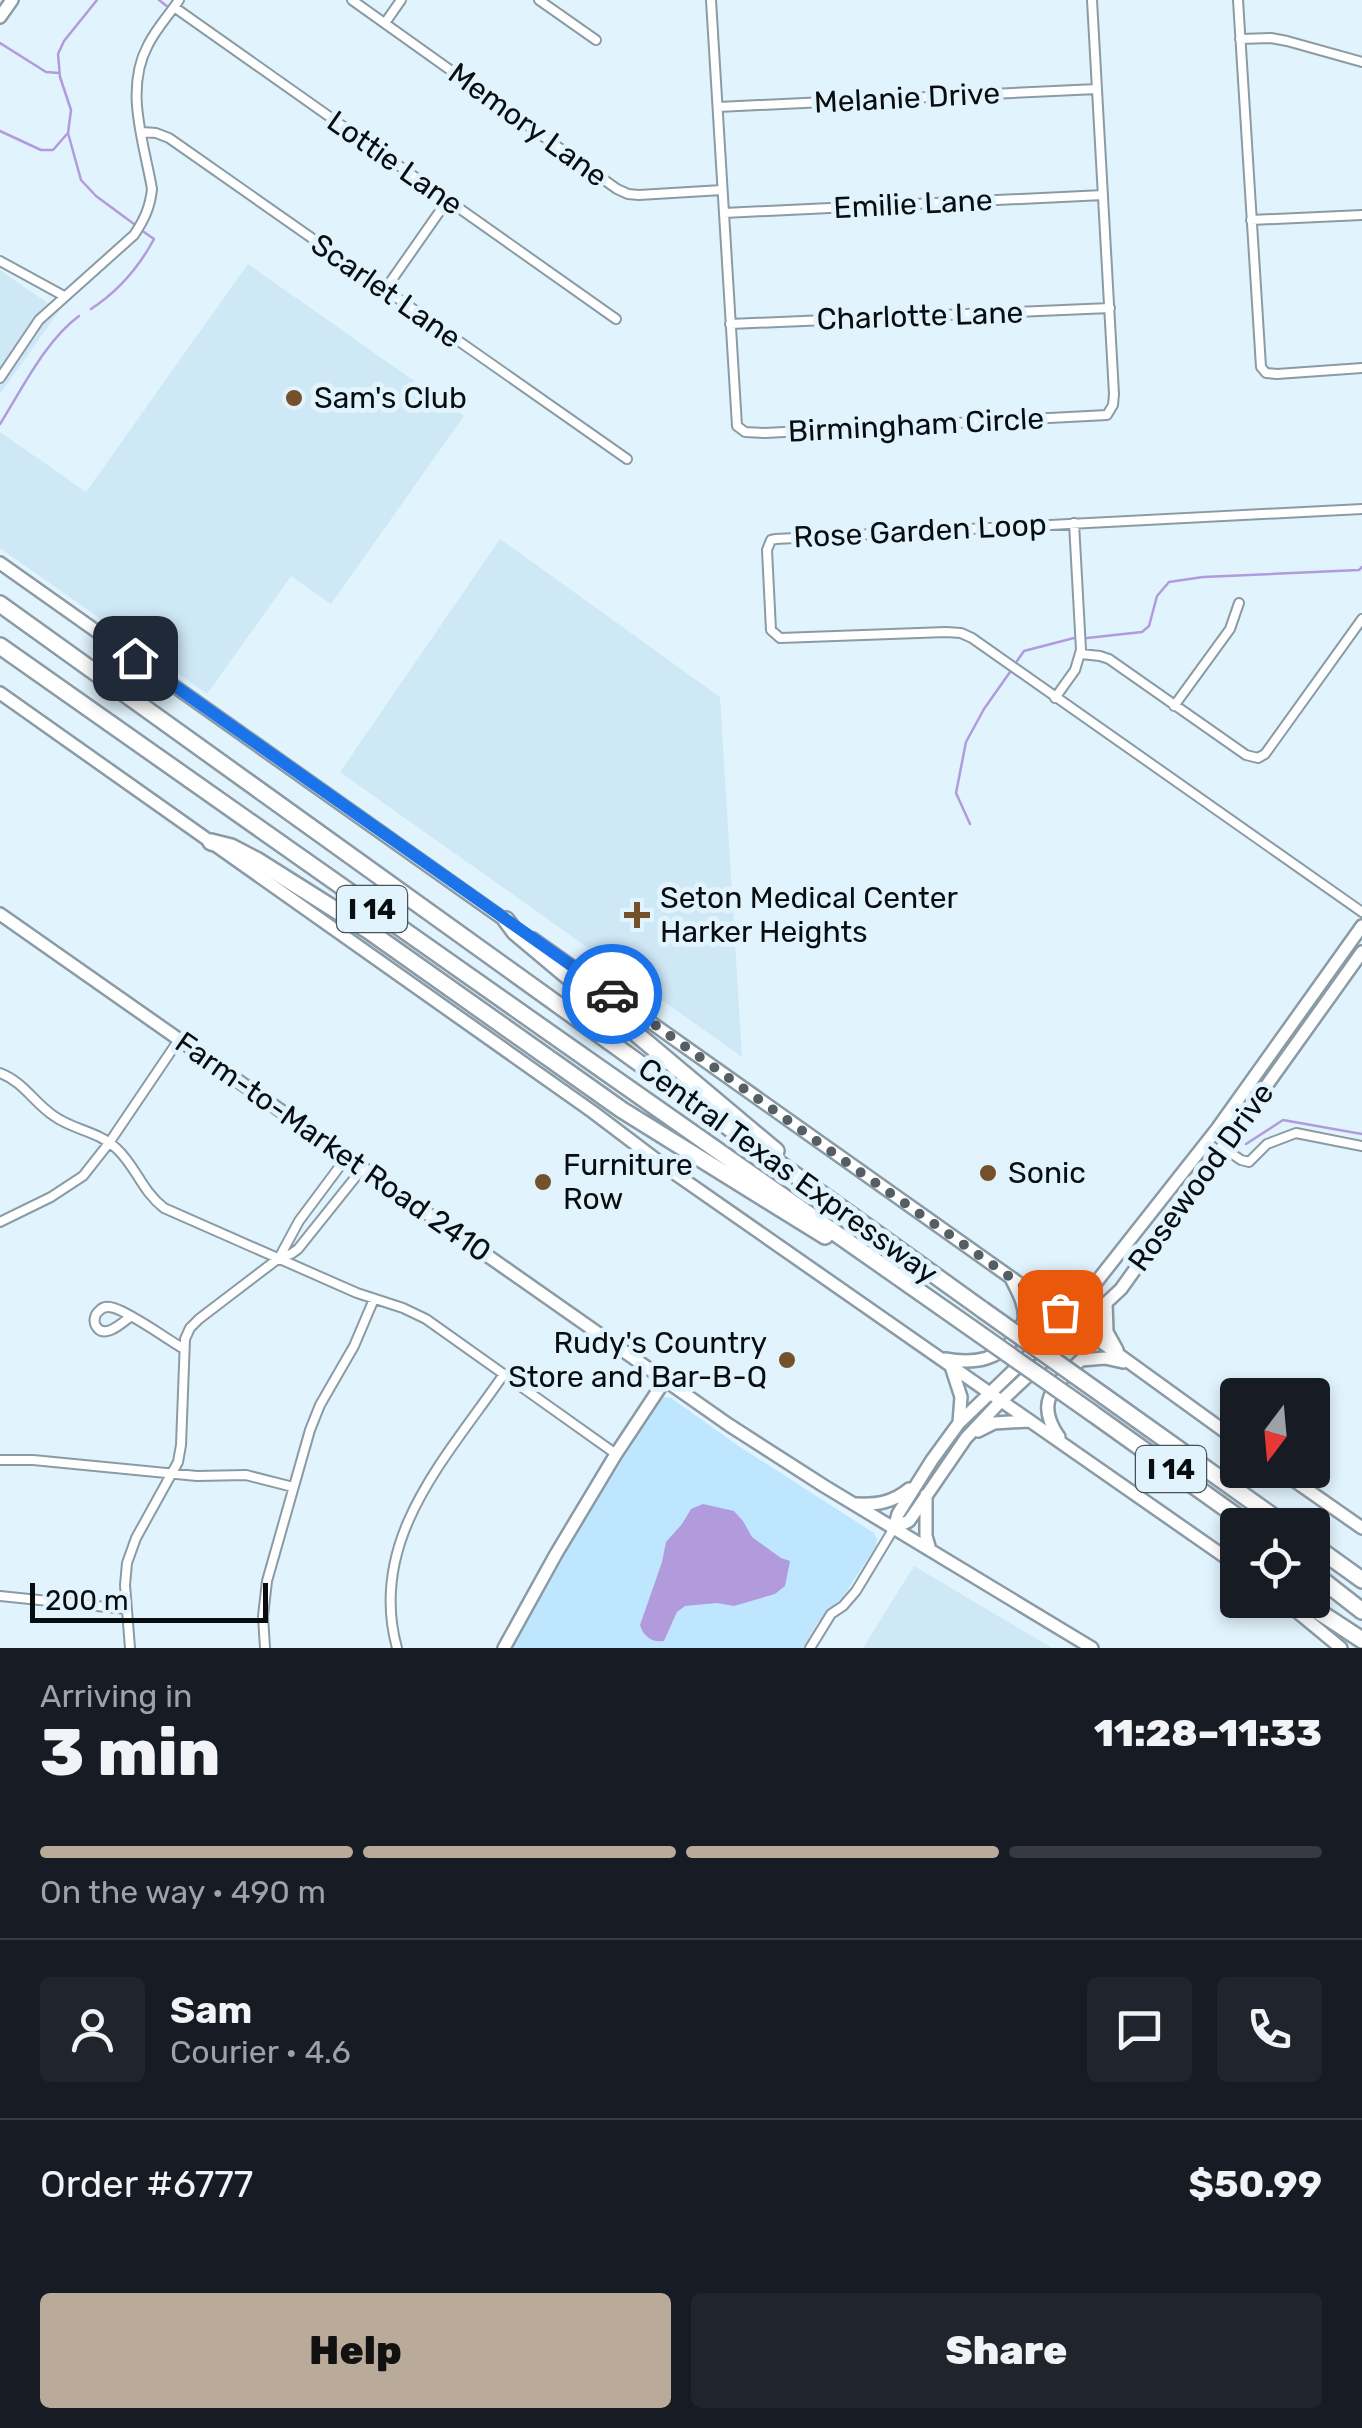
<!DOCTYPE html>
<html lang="en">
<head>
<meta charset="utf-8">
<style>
	:root { --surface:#171b24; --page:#20242c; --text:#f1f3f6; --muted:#9ea1a6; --line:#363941; --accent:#b9aa9a }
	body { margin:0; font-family:Rubik,sans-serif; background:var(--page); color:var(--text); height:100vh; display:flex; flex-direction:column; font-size:38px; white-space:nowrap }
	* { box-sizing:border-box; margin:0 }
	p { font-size:32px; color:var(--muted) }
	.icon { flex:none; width:55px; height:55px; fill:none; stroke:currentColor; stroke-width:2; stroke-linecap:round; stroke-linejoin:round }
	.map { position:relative; height:1648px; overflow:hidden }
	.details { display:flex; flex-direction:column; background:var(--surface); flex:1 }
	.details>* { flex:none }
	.needle { width:65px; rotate:196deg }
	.buttons { position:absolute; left:1220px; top:1378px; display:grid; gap:20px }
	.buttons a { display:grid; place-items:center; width:110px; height:110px; border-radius:10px; background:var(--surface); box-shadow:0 5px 15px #0003; font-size:50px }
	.scale { position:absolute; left:30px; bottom:25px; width:238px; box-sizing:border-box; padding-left:10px; border:5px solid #080d10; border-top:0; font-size:28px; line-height:35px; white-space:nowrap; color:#080d10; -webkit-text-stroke:8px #e1f3fd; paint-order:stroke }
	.pin { position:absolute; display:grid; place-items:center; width:85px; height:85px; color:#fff; margin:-42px; border-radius:20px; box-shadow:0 5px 15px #0006 }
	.courier { position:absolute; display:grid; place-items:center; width:100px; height:100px; margin:-50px; border:8px solid #1a73e8; border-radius:50%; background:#fff; color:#222; box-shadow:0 2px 12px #0007 }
	.headline em { font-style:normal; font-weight:800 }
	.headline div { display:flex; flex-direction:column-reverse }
	.headline { display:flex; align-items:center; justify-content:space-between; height:170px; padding:0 40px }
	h1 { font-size:65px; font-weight:800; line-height:75px }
	.bar { display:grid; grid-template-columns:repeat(4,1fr); gap:15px 10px; align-content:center; height:120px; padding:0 40px }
	.bar i { height:12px; border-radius:8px; background:var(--line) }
	.bar .on { background:var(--accent) }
	.bar p { grid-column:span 4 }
	.line { display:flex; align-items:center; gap:25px; padding:0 40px; border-top:2px solid var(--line) }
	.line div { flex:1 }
	.round { display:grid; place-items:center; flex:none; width:105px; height:105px; border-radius:10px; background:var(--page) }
	.cta { display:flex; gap:20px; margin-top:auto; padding:20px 40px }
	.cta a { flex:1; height:115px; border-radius:10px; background:var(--accent); color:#111; font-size:40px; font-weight:800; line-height:115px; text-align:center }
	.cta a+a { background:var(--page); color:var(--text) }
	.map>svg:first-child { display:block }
</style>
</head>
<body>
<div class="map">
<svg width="1362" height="1648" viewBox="0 0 1362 1648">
	<rect width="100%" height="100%" fill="#e1f3fd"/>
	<path fill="#cfe8f6" d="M248,264L464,416L331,604L291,576L207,694L0,548V432L86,492Z
		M0,270L59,311L0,394Z
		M500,539L720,697L742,1057L340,772Z
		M914,1566L1052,1648H863Z"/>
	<path fill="#bee7ff" d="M663,1397L671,1398L737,1445L874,1533L877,1539L876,1546L844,1595L817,1623L803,1648H513L579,1527Z"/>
	<path fill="#b19bdd" d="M703,1504L734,1511L743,1521L752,1537L781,1558L790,1561L785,1586L775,1594L734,1606L717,1603L685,1606L677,1612L664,1641C652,1643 643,1636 640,1625L662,1562L666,1542L682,1524L691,1509Z"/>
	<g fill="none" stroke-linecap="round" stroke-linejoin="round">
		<path stroke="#b19bdd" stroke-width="2.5" d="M97,0L64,41L58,54L60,77L71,110L68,133L81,180L96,196L134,224
			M159,0L168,7
			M0,43L46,72L59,73
			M0,131L41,150H53L67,134
			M91,309C117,292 139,267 154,239L144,232
			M0,424C22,389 46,340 79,316
			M1087,638L1142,632L1149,626L1157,596L1169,582L1203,577L1359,570L1362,567
			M1017,661L1024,651L1074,638
			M970,824L956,793L966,742L984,709L1010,672
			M1246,1144L1283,1120L1362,1134"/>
		<g stroke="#8b9ba5" stroke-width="12">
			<path id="street" d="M352,0L617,189L628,194L639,195L722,190
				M539,0L596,40
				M711,0L737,426L745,432L765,433L1107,415L1113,405L1114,394L1092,0
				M1238,0L1261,367L1266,373L1277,374L1362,368
				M174,7L616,319
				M385,23L401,0
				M1240,39L1271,38L1287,41L1362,62
				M718,107L1097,89
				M142,132L156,133L169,138L627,459
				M724,213L1103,195
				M1251,220L1362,215
				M0,261L64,296
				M384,291L447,201
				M730,324L1110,308
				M0,378L39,320L134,235C144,220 150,208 152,189C144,142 124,90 148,45C156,29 169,15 179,0
				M1362,509L776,539L771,540L767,550L771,630L780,638L946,632L961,633L972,638L1362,912
				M1081,654L1100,656L1109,659L1246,755L1258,758L1265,754L1362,619
				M1055,698L1075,670L1081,650L1074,523
				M1174,706L1230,629L1239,603
				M0,1073C24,1082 34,1103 54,1116C73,1130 98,1131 116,1148C136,1166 141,1190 164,1208L357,1293L403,1308L426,1319L616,1454
				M1222,1147L1241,1160L1249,1162L1267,1144L1296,1133L1362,1146
				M0,1222L51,1197L83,1176L109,1143L180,1038
				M279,1258L299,1221L346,1158
				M130,1317C122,1323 104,1340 96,1326C93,1321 95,1314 99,1311C103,1306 108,1306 114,1308C133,1314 165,1338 184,1349
				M0,1460H33L197,1476L246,1475L293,1487
				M0,1596L126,1609
				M130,1648L125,1585L127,1563L136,1538L178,1462L181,1445L185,1339L190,1328L199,1319L279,1258L291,1254L298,1249L362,1169
				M265,1648L263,1616L267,1581L310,1430L320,1405L354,1346L374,1299
				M397,1648C367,1539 447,1457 504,1374
				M810,1648L831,1614L843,1606L856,1591L894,1528"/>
		</g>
		<g stroke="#8b9ba5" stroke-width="16">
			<path id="secondary" d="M0,17L12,0
				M0,563L509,923
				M0,693L593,1112L667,1168L1238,1566
				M0,914L729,1425L824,1486L1092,1648
				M533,939L1068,1318L1238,1441
				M1039,1294C1057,1299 1071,1297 1088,1288
				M1106,1303L1107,1332L1117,1350
				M945,1359C974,1364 1000,1361 1017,1334C1019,1330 1023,1324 1024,1320C1026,1306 1018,1292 1012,1280
				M951,1366L961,1397L959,1423
				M978,1431L994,1423L1028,1421
				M1059,1437C1034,1402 1054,1386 1081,1360L1105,1358L1123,1362
				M1279,1470L1362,1528
				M926,1495V1536L930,1550
				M857,1504C878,1505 893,1502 909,1489
				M894,1528L898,1514L932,1460L959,1423L1068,1318L1217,1129L1362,926
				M894,1528L909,1521L966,1438L1000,1402L1121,1289L1362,952
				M1283,1600L1341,1648
				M504,1648L556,1554L616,1454L665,1380"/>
		</g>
		<g stroke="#8b9ba5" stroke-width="20">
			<path id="highway" d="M0,604C329,838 656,1074 983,1310
				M0,646C323,875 647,1101 971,1328
				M211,842L231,847L258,861L369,931L622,1110L825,1236
				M506,920L515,932L776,1151
				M1104,1396L1285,1525
				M1092,1413L1249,1525
				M1312,1544L1362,1580
				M1237,1566H1238
				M1312,1572L1362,1611
				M1301,1600L1362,1640"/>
		</g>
		<use href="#street" stroke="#fff" stroke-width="8"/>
		<use href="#secondary" stroke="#fff" stroke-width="11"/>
		<use href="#highway" stroke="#fff" stroke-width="15"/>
		<g stroke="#8b9ba5" stroke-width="20" stroke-linecap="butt">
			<path id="highway-bridge" d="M983,1310L1104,1396
				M971,1328L1092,1413"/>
		</g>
		<use href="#highway-bridge" stroke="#fff" stroke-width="15"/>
	</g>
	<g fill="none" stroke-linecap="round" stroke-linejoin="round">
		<path stroke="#545e63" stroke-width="10" stroke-dasharray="0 18" d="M612,994L843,1160L1060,1312"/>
		<path stroke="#1a73e8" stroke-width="12" d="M135,658L612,994"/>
	</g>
	<g fill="#74512a" stroke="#e1f3fd" stroke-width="4">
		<circle cx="294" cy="398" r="10"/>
		<path d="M632 900h10v10h10v10h-10v10h-10v-10h-10v-10h10z"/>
		<circle cx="988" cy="1173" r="10"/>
		<circle cx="543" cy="1182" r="10"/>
		<circle cx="787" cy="1360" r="10"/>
	</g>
	<g text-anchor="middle" stroke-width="10" stroke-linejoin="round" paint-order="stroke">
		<g fill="#e1f3fd" stroke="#495257" stroke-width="2.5">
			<rect x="337" y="886" width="70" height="46" rx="8"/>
			<rect x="1136" y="1446" width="70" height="46" rx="8"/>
		</g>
		<g font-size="28" font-weight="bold" fill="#080d10">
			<text x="372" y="919">I 14</text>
			<text x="1171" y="1479">I 14</text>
		</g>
		<g font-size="30" fill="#080d10" stroke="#e1f3fd">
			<text transform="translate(907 98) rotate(-3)" y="10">Melanie Drive</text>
			<text transform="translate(528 125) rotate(36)" y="10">Memory Lane</text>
			<text transform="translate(395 163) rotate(35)" y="10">Lottie Lane</text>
			<text transform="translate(913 204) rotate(-3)" y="10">Emilie Lane</text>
			<text transform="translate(386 291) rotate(35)" y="10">Scarlet Lane</text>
			<text transform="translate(920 316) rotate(-2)" y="10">Charlotte Lane</text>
			<text transform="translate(916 425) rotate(-3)" y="10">Birmingham Circle</text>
			<text transform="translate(920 531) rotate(-3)" y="10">Rose Garden Loop</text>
			<text transform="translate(333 1147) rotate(35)" y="10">Farm-to-Market Road 2410</text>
			<text transform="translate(788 1171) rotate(36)" y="10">Central Texas Expressway</text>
			<text transform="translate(1201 1177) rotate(-54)" y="10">Rosewood Drive</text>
		</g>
		<g font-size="30" fill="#080d10" stroke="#e1f3fd" text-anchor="start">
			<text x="314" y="408">Sam's Club</text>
			<text x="660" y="908">Seton Medical Center<tspan x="660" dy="34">Harker Heights</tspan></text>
			<text x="563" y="1175">Furniture<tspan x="563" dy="34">Row</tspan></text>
			<text x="1008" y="1183">Sonic</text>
			<text x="767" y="1353" text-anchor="end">Rudy's Country<tspan x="767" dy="34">Store and Bar-B-Q</tspan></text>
		</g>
	</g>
</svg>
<div class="buttons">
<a><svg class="needle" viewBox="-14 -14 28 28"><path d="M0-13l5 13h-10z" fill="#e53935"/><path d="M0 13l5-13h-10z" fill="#9ea1a6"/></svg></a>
<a><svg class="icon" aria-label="locate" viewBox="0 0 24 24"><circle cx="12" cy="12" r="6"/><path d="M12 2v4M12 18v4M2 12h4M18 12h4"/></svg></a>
</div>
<div class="scale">200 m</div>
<div class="pin" style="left:1060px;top:1312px;background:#ea580c"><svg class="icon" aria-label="bag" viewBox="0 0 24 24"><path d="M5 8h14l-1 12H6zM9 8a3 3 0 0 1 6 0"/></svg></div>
<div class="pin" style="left:135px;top:658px;background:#1f2937"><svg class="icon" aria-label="home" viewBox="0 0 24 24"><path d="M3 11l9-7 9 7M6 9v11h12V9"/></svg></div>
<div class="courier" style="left:612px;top:994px"><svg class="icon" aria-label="car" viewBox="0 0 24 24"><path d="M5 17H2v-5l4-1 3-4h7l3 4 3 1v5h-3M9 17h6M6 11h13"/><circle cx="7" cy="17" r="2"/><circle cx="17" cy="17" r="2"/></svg></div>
</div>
<section class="details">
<div class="headline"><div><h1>3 min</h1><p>Arriving in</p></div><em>11:28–11:33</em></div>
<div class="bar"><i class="on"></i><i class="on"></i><i class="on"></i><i></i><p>On the way · 490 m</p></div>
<div class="line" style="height:180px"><a class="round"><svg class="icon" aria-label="person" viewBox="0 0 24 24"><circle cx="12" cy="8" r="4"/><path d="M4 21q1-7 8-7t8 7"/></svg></a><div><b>Sam</b><p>Courier · 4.6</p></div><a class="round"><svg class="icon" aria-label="chat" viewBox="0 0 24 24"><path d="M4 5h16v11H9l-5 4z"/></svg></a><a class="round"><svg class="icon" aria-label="phone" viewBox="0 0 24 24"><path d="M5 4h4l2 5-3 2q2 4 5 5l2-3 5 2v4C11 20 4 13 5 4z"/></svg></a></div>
<div class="line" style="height:130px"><div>Order #6777</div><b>$50.99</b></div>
<div class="cta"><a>Help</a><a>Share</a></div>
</section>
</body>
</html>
